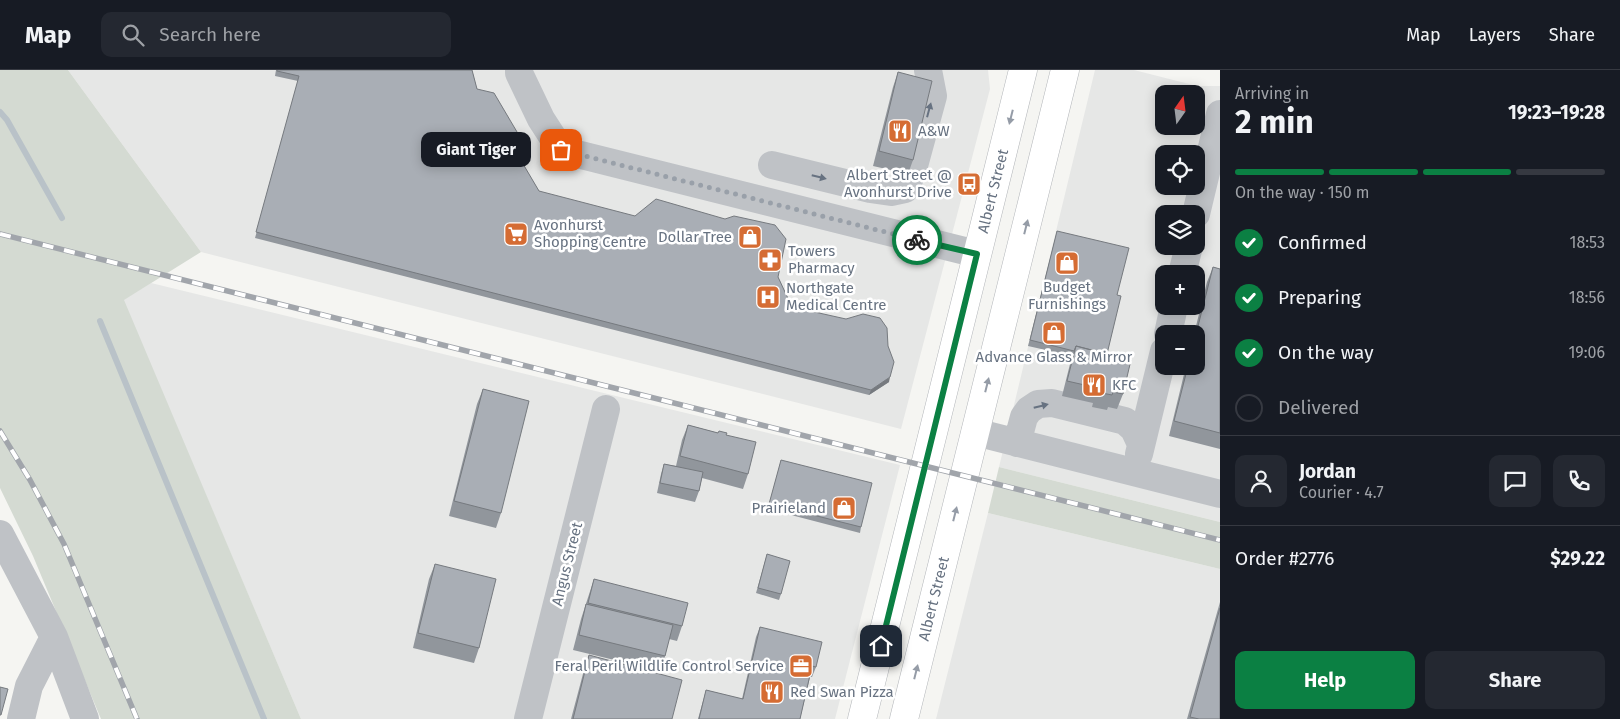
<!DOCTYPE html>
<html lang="en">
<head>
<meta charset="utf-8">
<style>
	:root { --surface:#171b24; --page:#242831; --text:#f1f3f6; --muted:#9ea1a6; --line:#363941; --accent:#0b8043 }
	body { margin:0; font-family:"Fira Sans",sans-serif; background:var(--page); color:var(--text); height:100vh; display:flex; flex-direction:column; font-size:19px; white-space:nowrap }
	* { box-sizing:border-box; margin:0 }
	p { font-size:16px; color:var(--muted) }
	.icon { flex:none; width:28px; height:28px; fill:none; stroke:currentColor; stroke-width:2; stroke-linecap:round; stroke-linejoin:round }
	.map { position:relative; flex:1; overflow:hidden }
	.panel { display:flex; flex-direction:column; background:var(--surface); width:400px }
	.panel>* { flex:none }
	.needle { width:32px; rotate:14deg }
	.fabs { position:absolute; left:1155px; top:15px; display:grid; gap:10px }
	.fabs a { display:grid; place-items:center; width:50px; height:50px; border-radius:10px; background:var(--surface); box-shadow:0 2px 12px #0003; font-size:25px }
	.pin { position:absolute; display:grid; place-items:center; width:42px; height:42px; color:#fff; margin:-21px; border-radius:10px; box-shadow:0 2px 8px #0006 }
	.courier { position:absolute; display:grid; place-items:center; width:50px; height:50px; margin:-25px; border:4px solid #0b8043; border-radius:50%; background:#fff; color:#222; box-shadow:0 1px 6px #0007 }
	.bubble { position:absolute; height:35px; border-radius:10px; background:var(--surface); box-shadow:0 2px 12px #0003; font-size:16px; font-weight:700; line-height:35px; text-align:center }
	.headline em { font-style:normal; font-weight:700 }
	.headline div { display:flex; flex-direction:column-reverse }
	.headline { display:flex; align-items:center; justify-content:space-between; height:85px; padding:0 15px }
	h1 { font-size:32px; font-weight:700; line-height:38px }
	.bar { display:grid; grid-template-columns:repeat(4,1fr); gap:8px 5px; align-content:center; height:60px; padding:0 15px }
	.bar i { height:6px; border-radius:4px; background:var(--line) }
	.bar .active { background:var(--accent) }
	.bar p { grid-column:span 4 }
	.line { display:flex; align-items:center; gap:12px; padding:0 15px; border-top:1px solid var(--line) }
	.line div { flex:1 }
	.round { display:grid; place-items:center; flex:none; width:52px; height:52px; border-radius:10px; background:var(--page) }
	ol { padding:0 15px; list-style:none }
	li { display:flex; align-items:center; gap:15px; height:55px }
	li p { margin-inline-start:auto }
	li .icon { padding:5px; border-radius:50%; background:var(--accent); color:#fff; stroke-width:4 }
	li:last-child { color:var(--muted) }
	li i { width:28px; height:28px; border:2px solid var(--line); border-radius:50% }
	.action { display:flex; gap:10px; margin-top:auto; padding:10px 15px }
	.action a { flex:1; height:58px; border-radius:10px; background:var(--accent); color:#fff; font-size:20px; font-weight:700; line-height:58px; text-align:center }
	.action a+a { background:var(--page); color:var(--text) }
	header { display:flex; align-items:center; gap:30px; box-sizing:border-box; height:70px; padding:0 25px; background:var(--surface); border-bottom:1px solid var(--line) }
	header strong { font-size:24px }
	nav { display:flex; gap:28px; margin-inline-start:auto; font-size:18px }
	.search { width:350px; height:45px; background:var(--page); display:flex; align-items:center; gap:12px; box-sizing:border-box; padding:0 18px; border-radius:10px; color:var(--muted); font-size:19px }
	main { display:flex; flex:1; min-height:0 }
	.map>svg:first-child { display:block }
</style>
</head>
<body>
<header>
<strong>Map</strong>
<div class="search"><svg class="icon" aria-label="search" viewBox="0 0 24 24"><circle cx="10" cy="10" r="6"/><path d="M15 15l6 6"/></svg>Search here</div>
<nav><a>Map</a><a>Layers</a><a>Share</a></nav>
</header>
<main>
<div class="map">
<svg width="1220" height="649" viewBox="0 0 1220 649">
	<rect width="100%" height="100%" fill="#f5f5f2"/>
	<path fill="#e6e7e6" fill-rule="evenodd" d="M68,0H988L990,19L901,359L201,182Z
		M1095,0H1134L1197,16H1220V452L999,397ZM1164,24H1196V56H1164ZM1164,84H1196V116H1164ZM1164,144H1196V176H1164ZM1164,204H1196V236H1164ZM1164,264H1196V296H1164Z
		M151,213L900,395L835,649H301L123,230Z
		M988,443L1220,499V649H936Z"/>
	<path fill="#d4dad2" d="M0,0H68L201,182L124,230L301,649H101L33,486L0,418Z
		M999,397L1220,452V499L988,443Z"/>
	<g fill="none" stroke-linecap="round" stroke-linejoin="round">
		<path stroke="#b9c2c8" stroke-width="6" d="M0,42L7,50L62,148
			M100,251L264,649"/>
		<g stroke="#b3b6ba" stroke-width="29">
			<g id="major">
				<path id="s1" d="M862,649L1023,0"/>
				<path id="s2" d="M904,649L1065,0"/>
			</g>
		</g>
		<path stroke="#bfc2c6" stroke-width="28" d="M519,0V3L541,49L561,80L977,184
			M772,95L870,119L891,122L905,119L912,103L933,26L928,0
			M1196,144L1220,44
			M1182,204L1189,176
			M1168,264L1174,236
			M975,362L1220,424
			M1017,373L1024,347L1029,340L1038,334L1052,333L1125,351L1134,359L1141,374
			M1139,384L1164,281
			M0,464L54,567L85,649
			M21,649L29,616L54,567
			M528,649L606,339"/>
		<use href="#major" stroke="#fff" stroke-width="28"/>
		<g stroke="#a1a5ab" stroke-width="5.5">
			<path id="rail" d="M0,164L1220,470
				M0,361L30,410L64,474L137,649"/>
		</g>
		<use href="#rail" stroke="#fff" stroke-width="4" stroke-dasharray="11" stroke-linecap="butt"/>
	</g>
	<path fill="#91969c" d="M276,0H472L477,19L539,121L778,207L792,237L889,312L869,325L255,168L298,11L275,6Z
		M898,2L913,90L908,104L873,96L893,17Z
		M1057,161L1117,225L1107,284L1123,324L1117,339L1108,337L1107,340L1092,337L1093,333L1062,326L1072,286L1028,276Z
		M1213,197L1220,199V379L1169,366L1186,296H1196V264H1194L1207,212Z
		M483,319L501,443L496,458L449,446L477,334Z
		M688,355L726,365L748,404L743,419L702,408L699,421L695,432L657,423L661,404L664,394L676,396L682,370Z
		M781,390L861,457L860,463L768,439Z
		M767,484L781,524L779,530L756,523Z
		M435,494L479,578L474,593L413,578L429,509Z
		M594,509L682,556L677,571L669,569L665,586L660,601L573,580L581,549Z
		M1220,532V649H1187Z
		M760,557L816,597L812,607H810L800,649H698L703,631L706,620L742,629L756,567Z
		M589,585L672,649H571L584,600Z"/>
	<path fill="#767a7f" d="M890,307L889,312L869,325L871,320Z"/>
	<path fill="#a9aeb5" stroke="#767a7f" d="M277,0H472L477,19L494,23L520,67L516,82L539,121L635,146L656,129L725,149L734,146L775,155L786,169L778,207L792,237L846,249L863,244L880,248L887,258L888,276L894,292L890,307L871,320L256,162L299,6L277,1Z
		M898,2L932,11L913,90L879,81Z
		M1057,161L1129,178L1117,225L1121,226L1107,284L1076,276L1074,281L1030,270Z
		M1213,197L1220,199V363L1174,351L1188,296H1196V264Z
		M1076,276L1131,290L1123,324L1113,322L1112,325L1097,322L1098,318L1067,311Z
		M483,319L529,331L501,443L454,431Z
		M688,355L718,363L719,361L727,363L726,365L756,372L748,404L680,386Z
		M781,390L872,413L861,457L769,434Z
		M664,394L703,402L699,421L660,413Z
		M767,484L790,491L781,524L758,518Z
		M435,494L496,509L479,578L418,563Z
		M594,509L688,533L682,556L588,533Z
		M586,534L673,555L665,586L579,565Z
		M1220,538V649H1199L1190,647Z
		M760,557L822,572L816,597L812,596L800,649H699L706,620L743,629Z
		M589,585L682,610L672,649H573Z
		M0,617L8,619L1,645H0Z"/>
	<defs><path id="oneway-solid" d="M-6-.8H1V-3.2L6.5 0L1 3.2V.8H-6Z" transform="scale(1.25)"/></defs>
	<g fill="#677281">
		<use href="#oneway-solid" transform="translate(929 40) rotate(-75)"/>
		<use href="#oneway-solid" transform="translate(819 107) rotate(14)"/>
		<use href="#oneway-solid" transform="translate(1041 336) rotate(-14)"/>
	</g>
	<g fill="#959ca7">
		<use href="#oneway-solid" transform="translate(1011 47) rotate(104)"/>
		<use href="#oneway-solid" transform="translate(1026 157) rotate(-76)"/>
		<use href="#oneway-solid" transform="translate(987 315) rotate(-76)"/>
		<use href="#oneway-solid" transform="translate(955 444) rotate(-76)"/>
		<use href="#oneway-solid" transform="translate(916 602) rotate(-76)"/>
	</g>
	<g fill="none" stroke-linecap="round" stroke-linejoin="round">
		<path stroke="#99a0a9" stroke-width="5" stroke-dasharray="0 9" d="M561,80L917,170"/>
		<path stroke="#0b8043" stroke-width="6" d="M881,576L977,184L917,170"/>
	</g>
	<defs>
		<g id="restaurant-square" transform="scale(1.25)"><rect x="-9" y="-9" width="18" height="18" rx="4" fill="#d56c33" stroke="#fff"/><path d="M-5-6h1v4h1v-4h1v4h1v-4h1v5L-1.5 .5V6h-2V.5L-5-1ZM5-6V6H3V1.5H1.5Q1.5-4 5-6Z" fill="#fff"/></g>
		<g id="bus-square" transform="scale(1.25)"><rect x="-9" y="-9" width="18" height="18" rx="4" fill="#d56c33" stroke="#fff"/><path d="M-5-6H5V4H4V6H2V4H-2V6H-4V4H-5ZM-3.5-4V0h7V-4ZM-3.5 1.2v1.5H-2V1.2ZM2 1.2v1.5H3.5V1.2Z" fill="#fff"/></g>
		<g id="supermarket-square" transform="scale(1.25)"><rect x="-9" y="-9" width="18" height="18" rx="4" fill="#d56c33" stroke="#fff"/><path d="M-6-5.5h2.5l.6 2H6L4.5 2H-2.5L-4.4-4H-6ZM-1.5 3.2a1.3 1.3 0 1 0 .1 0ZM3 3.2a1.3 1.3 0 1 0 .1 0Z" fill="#fff"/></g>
		<g id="shop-square" transform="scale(1.25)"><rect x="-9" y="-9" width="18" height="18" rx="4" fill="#d56c33" stroke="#fff"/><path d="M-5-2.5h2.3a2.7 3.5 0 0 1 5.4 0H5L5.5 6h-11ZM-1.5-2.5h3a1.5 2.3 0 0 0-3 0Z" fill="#fff"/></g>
		<g id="pharmacy-square" transform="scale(1.25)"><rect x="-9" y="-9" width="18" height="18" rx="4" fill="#d56c33" stroke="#fff"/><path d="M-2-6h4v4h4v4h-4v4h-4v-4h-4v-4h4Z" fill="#fff"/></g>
		<g id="hospital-square" transform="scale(1.25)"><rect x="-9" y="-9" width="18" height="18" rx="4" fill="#d56c33" stroke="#fff"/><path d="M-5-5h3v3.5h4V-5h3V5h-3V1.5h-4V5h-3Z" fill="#fff"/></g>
		<g id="office-square" transform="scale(1.25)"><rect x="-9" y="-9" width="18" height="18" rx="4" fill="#d56c33" stroke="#fff"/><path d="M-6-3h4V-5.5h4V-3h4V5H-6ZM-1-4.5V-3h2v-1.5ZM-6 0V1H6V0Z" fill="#fff"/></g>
	</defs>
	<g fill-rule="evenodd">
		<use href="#restaurant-square" x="900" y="61"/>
		<use href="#bus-square" x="969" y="114"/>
		<use href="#supermarket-square" x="516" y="164"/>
		<use href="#shop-square" x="750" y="167"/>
		<use href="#pharmacy-square" x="770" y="190"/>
		<use href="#shop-square" x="1067" y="193"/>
		<use href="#hospital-square" x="768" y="227"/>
		<use href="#shop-square" x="1054" y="263"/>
		<use href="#restaurant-square" x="1094" y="315"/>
		<use href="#shop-square" x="844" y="438"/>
		<use href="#office-square" x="801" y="596"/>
		<use href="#restaurant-square" x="772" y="622"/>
	</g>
	<g text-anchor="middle" stroke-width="5" stroke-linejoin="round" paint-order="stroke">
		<g font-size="15" fill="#677281" stroke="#fff" text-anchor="start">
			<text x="918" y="66">A&amp;W</text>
			<text x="952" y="110" text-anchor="end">Albert Street @<tspan x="952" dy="17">Avonhurst Drive</tspan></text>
			<text x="534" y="160">Avonhurst<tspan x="534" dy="17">Shopping Centre</tspan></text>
			<text x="732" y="172" text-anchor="end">Dollar Tree</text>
			<text x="788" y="186">Towers<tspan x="788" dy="17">Pharmacy</tspan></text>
			<text x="1067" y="222" text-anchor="middle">Budget<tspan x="1067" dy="17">Furnishings</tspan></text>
			<text x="786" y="223">Northgate<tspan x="786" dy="17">Medical Centre</tspan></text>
			<text x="1054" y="292" text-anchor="middle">Advance Glass &amp; Mirror</text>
			<text x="1112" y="320">KFC</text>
			<text x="826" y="443" text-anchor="end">Prairieland</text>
			<text x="784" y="601" text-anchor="end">Feral Peril Wildlife Control Service</text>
			<text x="790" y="627">Red Swan Pizza</text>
		</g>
		<g font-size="15" fill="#677281" stroke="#fff">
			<text dy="5" stroke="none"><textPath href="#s1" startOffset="544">Albert Street</textPath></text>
			<text transform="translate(567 494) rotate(-76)" y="5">Angus Street</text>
			<text dy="5" stroke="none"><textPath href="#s2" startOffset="124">Albert Street</textPath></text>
		</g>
	</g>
</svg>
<div class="fabs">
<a><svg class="needle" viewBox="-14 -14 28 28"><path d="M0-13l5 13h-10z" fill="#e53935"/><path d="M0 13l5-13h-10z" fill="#9ea1a6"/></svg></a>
<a><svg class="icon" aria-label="locate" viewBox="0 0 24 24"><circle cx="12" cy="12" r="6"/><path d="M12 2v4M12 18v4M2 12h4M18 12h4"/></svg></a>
<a><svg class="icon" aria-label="layers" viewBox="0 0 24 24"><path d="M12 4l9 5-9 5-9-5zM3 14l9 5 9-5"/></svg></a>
<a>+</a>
<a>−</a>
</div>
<div class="pin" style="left:561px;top:80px;background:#ea580c"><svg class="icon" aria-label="bag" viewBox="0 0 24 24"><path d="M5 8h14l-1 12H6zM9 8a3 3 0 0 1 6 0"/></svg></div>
<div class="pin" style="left:881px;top:576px;background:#1f2937"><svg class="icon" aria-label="home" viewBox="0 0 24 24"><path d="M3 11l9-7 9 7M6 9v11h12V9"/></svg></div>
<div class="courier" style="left:917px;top:170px"><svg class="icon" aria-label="bike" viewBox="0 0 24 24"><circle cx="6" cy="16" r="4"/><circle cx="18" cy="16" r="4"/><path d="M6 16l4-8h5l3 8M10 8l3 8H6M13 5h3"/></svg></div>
<div class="bubble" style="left:421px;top:62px;width:110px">Giant Tiger</div>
</div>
<section class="panel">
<div class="headline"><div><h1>2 min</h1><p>Arriving in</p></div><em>19:23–19:28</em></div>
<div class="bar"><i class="active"></i><i class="active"></i><i class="active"></i><i></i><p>On the way · 150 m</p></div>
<ol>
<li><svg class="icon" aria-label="check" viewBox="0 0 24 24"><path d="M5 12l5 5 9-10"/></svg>Confirmed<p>18:53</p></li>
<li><svg class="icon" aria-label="check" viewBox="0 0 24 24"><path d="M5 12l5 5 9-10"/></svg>Preparing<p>18:56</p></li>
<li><svg class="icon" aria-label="check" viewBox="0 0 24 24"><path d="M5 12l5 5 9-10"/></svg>On the way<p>19:06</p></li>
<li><i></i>Delivered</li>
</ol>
<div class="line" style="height:90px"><a class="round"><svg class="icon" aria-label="person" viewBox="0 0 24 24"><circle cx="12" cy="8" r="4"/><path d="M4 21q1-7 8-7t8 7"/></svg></a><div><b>Jordan</b><p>Courier · 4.7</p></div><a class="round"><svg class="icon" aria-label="chat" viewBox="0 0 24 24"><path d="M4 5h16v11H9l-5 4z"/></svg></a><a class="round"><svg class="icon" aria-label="phone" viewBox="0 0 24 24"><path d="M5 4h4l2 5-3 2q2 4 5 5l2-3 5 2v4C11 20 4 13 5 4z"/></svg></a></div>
<div class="line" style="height:65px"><div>Order #2776</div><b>$29.22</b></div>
<div class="action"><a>Help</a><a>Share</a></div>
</section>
</main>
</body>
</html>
